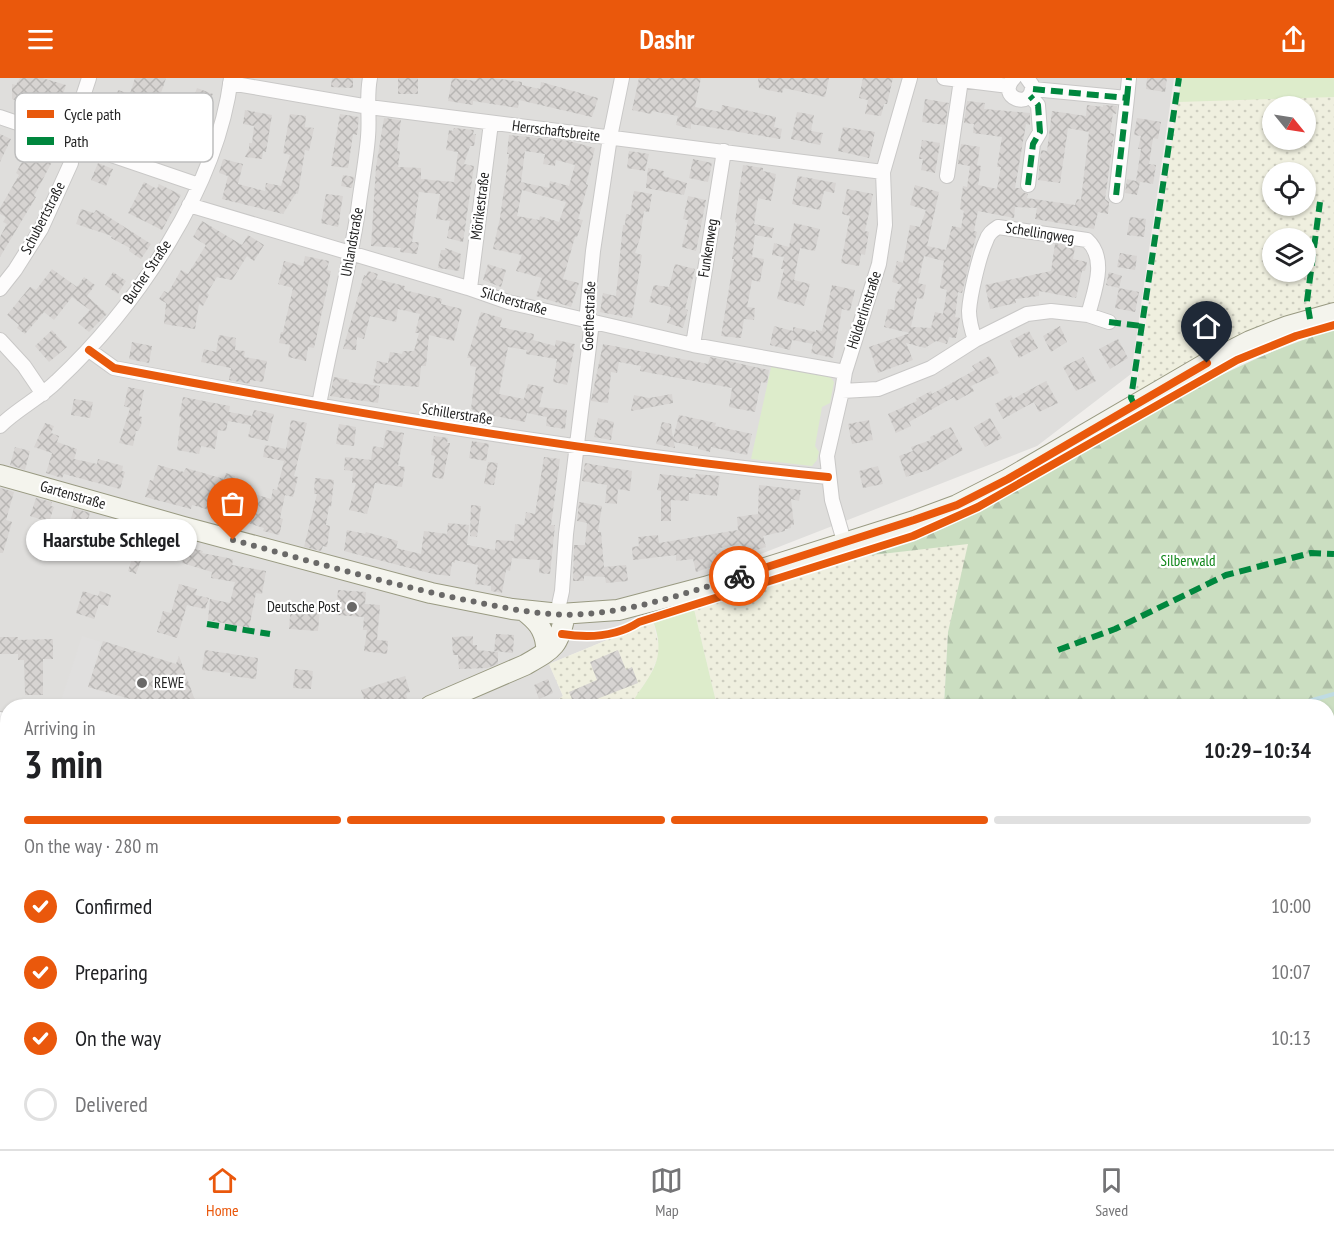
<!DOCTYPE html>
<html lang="en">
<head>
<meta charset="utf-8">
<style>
	:root { --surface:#fff; --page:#f2f2f2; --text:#202124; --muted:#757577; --line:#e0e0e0; --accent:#ea580c }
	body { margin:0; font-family:"PT Sans Narrow",sans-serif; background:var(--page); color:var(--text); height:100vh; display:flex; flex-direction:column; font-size:22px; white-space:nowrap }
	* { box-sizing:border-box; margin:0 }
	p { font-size:20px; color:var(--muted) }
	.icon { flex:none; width:33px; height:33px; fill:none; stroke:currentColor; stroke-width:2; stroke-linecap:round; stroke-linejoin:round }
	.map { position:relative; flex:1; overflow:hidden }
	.drawer { position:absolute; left:0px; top:621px; width:1335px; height:450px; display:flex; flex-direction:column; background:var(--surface); border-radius:24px 24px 0 0; box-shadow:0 2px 4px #0004 }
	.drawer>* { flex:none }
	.needle { width:39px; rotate:120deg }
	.controls { position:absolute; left:1262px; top:18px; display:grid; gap:12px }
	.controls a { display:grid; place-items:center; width:54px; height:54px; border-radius:50%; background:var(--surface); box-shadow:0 2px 4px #0004; font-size:30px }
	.pin { position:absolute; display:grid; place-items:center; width:51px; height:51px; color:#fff; margin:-62px -26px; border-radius:50% 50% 50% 0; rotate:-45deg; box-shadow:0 0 6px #0007 }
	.pin .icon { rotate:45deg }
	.courier { position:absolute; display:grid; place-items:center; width:60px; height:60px; margin:-30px; border:4px solid #ea580c; border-radius:50%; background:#fff; color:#222; box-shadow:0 2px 8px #0007 }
	.bubble { position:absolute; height:42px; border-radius:21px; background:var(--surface); box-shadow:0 2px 4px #0004; font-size:20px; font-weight:800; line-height:42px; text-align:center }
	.head em { font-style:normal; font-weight:800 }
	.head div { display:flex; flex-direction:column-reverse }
	.head { display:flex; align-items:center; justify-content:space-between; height:102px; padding:0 24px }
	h1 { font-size:39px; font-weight:800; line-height:45px }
	.bar { display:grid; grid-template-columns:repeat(4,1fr); gap:9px 6px; align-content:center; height:72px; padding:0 24px }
	.bar i { height:8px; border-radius:4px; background:var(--line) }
	.bar .current { background:var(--accent) }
	.bar p { grid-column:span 4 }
	ol { padding:0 24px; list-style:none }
	li { display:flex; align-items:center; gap:18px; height:66px }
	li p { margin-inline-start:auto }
	li .icon { padding:6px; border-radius:50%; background:var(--accent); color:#fff; stroke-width:4 }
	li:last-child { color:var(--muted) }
	li i { width:33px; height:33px; border:3px solid var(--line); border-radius:50% }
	header { display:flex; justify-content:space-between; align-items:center; height:78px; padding:0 24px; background:var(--accent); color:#fff; font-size:27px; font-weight:800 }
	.tab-bar { display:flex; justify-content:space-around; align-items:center; height:84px; border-top:2px solid var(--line); background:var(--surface); font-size:16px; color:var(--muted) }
	.tab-bar a { display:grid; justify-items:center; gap:3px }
	.tab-bar .current { color:var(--accent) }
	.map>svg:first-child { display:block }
</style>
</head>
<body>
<header><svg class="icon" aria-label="menu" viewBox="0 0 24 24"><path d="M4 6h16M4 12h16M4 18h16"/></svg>Dashr<svg class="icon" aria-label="share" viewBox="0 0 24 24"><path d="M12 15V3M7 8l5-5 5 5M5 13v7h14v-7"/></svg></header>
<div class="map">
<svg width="1334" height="1071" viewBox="0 0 1334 1071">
	<defs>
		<pattern id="farmland-dots" width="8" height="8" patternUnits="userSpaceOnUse" patternTransform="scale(1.5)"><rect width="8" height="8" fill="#efefdf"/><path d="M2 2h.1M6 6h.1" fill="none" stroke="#cdcdbf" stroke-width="1.8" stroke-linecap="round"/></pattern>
		<pattern id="forest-firs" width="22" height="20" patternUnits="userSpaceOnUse" patternTransform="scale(1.5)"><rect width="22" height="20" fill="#cbdec1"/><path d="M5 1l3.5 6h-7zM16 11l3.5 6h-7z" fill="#aebea6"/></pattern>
		<pattern id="building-cross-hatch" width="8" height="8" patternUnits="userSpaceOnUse" patternTransform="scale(1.5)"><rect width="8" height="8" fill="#d7d4d2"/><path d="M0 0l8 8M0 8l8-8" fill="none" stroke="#b8b6b4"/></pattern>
	</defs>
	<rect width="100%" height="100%" fill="#f0eeeb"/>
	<path fill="#dfdedc" d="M0,0H1174L1131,296L1037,368L656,517L653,543L549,586L563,618L559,621L562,628H8L7,839L0,838Z"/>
	<path fill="url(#farmland-dots)" fill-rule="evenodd" d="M1181,0H1334V227L1135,320ZM1272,28H1305V62H1272ZM1272,94H1305V128H1272ZM1272,160H1305V194H1272Z
		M969,465L948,554L944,628H717L694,531L864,478Z
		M653,543L660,574L650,597L636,619L640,628H562L559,621L563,618L549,586Z"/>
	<path fill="#ddeccb" d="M1181,0H1334V19L1178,24Z
		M772,285L829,297L834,304L830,325L822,329L815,368L819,374L817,382L812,388L751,381Z
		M694,531L717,628H638L635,620C654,592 666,578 653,543Z"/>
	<path fill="url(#forest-firs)" d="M1334,252V982H1328V628H944L948,554L968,466L864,478C920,456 977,435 1030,405C1129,350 1224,284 1334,252Z
		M0,842L8,843L7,980L0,981Z
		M7,1054L8,1064H151L154,1071H0V1056Z
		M1334,1058V1071H1155L1259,1064H1328V1059Z
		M316,1064H571L516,1071H248Z"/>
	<path fill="#e0dfde" d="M82,558L101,564L88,609L139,625V628H59Z"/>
	<path fill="#bfdbe3" d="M1328,982H1334V1058L1328,1059Z
		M571,1064H1259L1155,1071H517Z"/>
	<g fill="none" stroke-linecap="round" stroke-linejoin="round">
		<path stroke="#bfdbe3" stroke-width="4" d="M1291,628L1334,616"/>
	</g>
	<path fill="url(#building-cross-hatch)" fill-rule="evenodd" d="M20,0H42L66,7L59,28L50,25L43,32L12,21V6L16,7Z
		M135,0H166L157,27L136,20L129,38L165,50L157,73L137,66L135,70L124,65L125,62L113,58L116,48L105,44L107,38L103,36L107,27L110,28L112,21L115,22L118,12L130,16Z
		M332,0H353V10L331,9Z
		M398,0H418V16H398Z
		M452,0L476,3L477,0H493L522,4V7L540,11L541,4L598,20L592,39L519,22L518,30L473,23V27L448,23Z
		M639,0H701L695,29L721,34L722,27L776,39L774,49L782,51L780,61L691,46V51L676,47L678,38L652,33L651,36L632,32Z
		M758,0H829L825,19L784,10L782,15L759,10Z
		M863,0H893L887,26H884L881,38L865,36L868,22L859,20Z
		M1147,0H1167L1165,14L1146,11Z
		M197,10L213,16L204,40L188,35Z
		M925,21L949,25L945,47L922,44Z
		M967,23L985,25L984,31L1030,35V47L1026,46L1015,110H1020L1023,114L1028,116L1027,120L1075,127L1077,121L1081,122L1089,54L1068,50L1060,105L1038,102L1041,72L1047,73L1052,33L1086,38L1087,27L1103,29V27L1117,28L1116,36L1113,35L1110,55L1114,56L1105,121L1109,124L1108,136L1098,134L1094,151L1035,141L1037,130L1015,129L1014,140L978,133L974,153L977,154L973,170L962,215L958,214L955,239L960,240L956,260L949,259L947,266L936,263L925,270L906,265L913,282L878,295L869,269L910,255L884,249L888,231L894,232L896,216L902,207L892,204L897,183L903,185L910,147L920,149L926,132L910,127L915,107L939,114L927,168L946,172L952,148L961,150L964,133L960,131L963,108L967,109L970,88L958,86L961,66L980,69L977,87L981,88L978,107L997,111L1001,89H997L1002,59L973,55L974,46L964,45ZM924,178L944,183L940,210L947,212L943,236L935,234L931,250L911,249L917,220L923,221L926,207L918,205Z
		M245,32L272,37L266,74L263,73L262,81L245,79L249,71V65H252L254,48L243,46Z
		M797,34L814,37L811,53L823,55L820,67L791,61Z
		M290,36L306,38L305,49L314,50L309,73L305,72L298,116L296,115L283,136L222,121L228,98L219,95L223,81L243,86L238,106L265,113L266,105L281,108L290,77L283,75Z
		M340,36L359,39L357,57L353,56L348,90L331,88Z
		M384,40L401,42L397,73H400L398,89L421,90V101L454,104L458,74L446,72L449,52L453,53L454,50L474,52L473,56H476L474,68H470L464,86L474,88L463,164L447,160L450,143L436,141L440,116L419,114L412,164H419L417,176L400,174L401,170L371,168L376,89Z
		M1137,40L1161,44L1158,61L1153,60L1149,86L1156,87L1153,106L1136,103L1141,71H1138L1141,58L1134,57Z
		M843,49L875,54L869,80L838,73Z
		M0,56L11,61L0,84Z
		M509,57L569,63L595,70L586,106L588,107L578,141L583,142L577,159H575L563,201L579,205L571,229L536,218L542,200L516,193L522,177L493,171L500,140L509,76H507ZM525,73L545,76L543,86L555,88L556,82L575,87L569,108L550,103L549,110L521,104ZM522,112L566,124L559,144L540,138L539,142L517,138Z
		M922,62L940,65L935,95L921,92L923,81H919Z
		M37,71L54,80L34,118L36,119L0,179V159L7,146L3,144L6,139L0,136V130L19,97L16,95L25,78L31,81Z
		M629,73L649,76L645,93L627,90Z
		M693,81L712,85L708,104L689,100Z
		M98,85L113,91L106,108L91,102Z
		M743,87L763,90V93L776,96L771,123L758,120L754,146L774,150L772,160L755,157L752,179L764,181L760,204L752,202L747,229L755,230L754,242L744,241L741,260L721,258L734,181H732L737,145L735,144Z
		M648,90L664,93L663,98L687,105L684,117L646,110Z
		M343,97L354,99L352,110L341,108Z
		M798,98L836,105L834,115L824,113L820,132L792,126Z
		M1127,101L1140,104L1137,117L1125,115Z
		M144,104L157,111L159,106L181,117L162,152L128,135Z
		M847,111L873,116L865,153L869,154L865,177L861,176L859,188L841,185L850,138L842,136Z
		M634,113L652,116L649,134L644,133L640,160L635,175L642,177L632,240L600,234L603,215L616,218L623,147H625L626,136L630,137Z
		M326,116L343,118L338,149L321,145Z
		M688,118L706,122L696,173L682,169L688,142L683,141Z
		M81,131L94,135L96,132L101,134L151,166L141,181L129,173L130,170L111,160L112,158L76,146Z
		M1130,139L1146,141L1144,159L1127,157Z
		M202,143L242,167L248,157L264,167L254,183L247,178L232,202L217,199L207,215L209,217L203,228L199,226L195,251L164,246L166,225L159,221L164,213L168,215L181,192L188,196L206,167L193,159Z
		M794,145L820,151L815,173L800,170L794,202L810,206L804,228L777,221L784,191H781L784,179L772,177L774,165L789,169Z
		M1055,166L1075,169L1073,181L1087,184L1085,193H1082L1076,220L1039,213V218L1015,221L1016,225L990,231L985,207L1051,193Z
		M445,170L461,176L459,193L438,190L441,172H445Z
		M1120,175L1137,178L1135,192L1117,189Z
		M305,178L329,183L327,192L331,193L314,270L308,269L306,283L288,279L290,267L279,265L281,254H283L293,210L278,206L284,183L303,188Z
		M488,186L506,192L501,209L483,202Z
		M675,186L695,191L685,231L688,232L683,250L667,245L671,229L649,224L654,207L669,209Z
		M52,191L77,209L84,199L95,207L87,218L107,236L89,254L78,245L90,232L72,219L54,242L44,234L25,256L17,250L19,247L7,237L30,209L36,212Z
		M368,193L378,196L376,201L405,208L404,212L442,221L441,226L462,231L454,263L429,257L426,288H421L419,309L373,305L377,283L388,285L390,274L402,276L403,273H414L419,255H415L420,236L398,231L396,244L370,238L364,261L357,259L356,272L343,271L364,197L366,198Z
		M113,194L126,203L118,216L105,207Z
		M1109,194L1122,198L1119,210L1106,207Z
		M832,207L855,212L850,233L842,231L833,280L811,275L813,266L792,262L790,272L770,267L774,248L793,253V249L816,254V252L822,253Z
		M1119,210L1139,214L1135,234L1115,230Z
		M481,234L502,240L500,249L534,256L533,262L555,268L556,262L575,266L567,307L553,304L557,281L526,276L527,272L508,269L499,316L524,321L528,306L544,309L539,329L567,332L565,351L546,348L547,339L527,335L525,344L485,336L484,341L473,339L474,332L471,331L476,289L470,288L471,280H467Z
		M1060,248L1067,264L1051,274L1043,258Z
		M52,252L67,269L49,284L35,268Z
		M1029,253L1038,270L1019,280L1010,263Z
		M219,257L236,260L235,272L245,273L244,279L267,283L263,304L250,302V306L229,302L231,290L201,284L204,271L216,274Z
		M1118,261L1128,280L1110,291L1099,271Z
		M132,264L152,268L149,285L129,281Z
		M603,266L708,286L710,279L769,292L767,305L761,304L755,334L729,329L732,310L640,293L641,288L619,284L617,295L611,294L608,325L591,323Z
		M989,278L999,295L971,308L974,313L956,323L954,319L909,344L911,348L896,355L888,336L917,323L916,321L931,313L932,316L975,292L972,288Z
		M1083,279L1096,303L1076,313L1063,289Z
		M334,299L349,302V304L380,308L378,325L330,318Z
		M1046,303L1058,325L1039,334L1034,324L1003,341L995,326L1011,317L1013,321Z
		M128,309L144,312L139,338L142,339L141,348L138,353H136L133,368L119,365L130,330L124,328Z
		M672,316L673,325L631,333L634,317L649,320Z
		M183,319L230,328L229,334L252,338L254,332L274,336L268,363L248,359L251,347L228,343L226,353L218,352L215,371L201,368L199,376L177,372L181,339H179Z
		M74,321L93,324L90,340L71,337Z
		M679,337L716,345L715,348L752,356L747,377L711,369L710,374L698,371V369L674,364L675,370L656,366L662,344L671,346L673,361Z
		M598,340L614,344L611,362L594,359Z
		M990,340L1002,360L985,369L974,349Z
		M291,342L307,345L294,398L298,399L293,419L285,417L280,440L283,441L279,457L263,453L264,450L235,441L244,413L271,421L273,411L277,412L284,383L263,379L265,367L286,371Z
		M869,342L873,362L852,366L848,346Z
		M45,345L54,348L51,355L59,358L57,364L77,371L74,381L97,386L98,381L123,388L122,393L125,394L120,411L64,396L62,400L46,395L52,375L34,369Z
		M339,346L356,349L354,368L336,366Z
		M951,349L963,372L928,392L906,399L899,378L913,373L911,369L931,362L930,359Z
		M386,352L404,355L398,388L405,389L402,409L375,405L367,436L349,432L356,405H352L353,393L344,392L345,379L371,382L373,368L383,370Z
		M434,358L448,360L447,365H450L443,401L432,399L435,378L431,377Z
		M472,363L489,366L486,383L469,380Z
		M15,369L30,373L25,392L10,387Z
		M544,379L560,381L551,447H555L550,496L539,495L540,482L512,480L510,493L506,492L502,515L491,513V508L475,506L478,487L455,482V485L452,484L450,498L433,496L344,473L347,452L365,456L366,454L398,463L396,470L421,476L424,453L447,456L448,445L469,447L467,467L495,472L496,462L514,463L515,446L524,447L526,434L535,436Z
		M488,384L498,385L494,407L484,406Z
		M585,385L632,393L630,413L618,411L617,426L605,425L607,407L582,403Z
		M158,387L184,394L186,390L224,401L226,395L235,398L230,418L222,415L217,434L192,427L191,431L145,419L150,402L153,403Z
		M878,388L883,406L863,410L859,393Z
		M660,396L695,400L696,396L720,398L717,418L689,415V423L671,422V443H661V413L657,412Z
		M315,400L334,402L331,429L329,428L326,447L330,448L327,469L323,468L321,473L304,469L317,416H314Z
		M759,407L801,412L799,423L791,421L794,447H791V450L785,451V453L763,458L766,469L744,476L741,466L720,470L726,484L696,494L693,481L676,483V477L633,482L632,469L639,468L638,459L658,457L659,465L738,452L737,439L758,436Z
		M0,410L14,414L6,442L12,444L3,475H0Z
		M36,420L52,424L51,428L54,429L49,444L30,438Z
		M579,424L602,428L598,454H601L604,489L626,487L628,503L606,505L605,499L584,498V503H573L574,467H585L587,445L577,443Z
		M471,427L481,428L477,459L470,458Z
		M74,430L90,435L86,448L70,444Z
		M113,442L128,446L123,462L109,458Z
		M149,459L164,462L160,479L144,476Z
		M187,469L203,473L202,475L233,481L232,487L266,493L262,516L256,515L249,550L208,542L210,521L230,525L235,504L211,500L212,494L182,485Z
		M135,471L144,474L136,496L128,493Z
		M179,506L197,511L195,517L209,520L205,531L187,527L177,560L157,554L163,533L171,535Z
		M338,512L366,514L365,526L380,527L377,562L388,563L387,576L364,573L367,552H363L364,539L336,537Z
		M83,513L98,518L100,513L111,517L108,528L99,526L94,541L76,535Z
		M291,526L320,528L318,553L289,551Z
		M496,556L514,557L513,575L494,573Z
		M473,558V567H477V572L498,574V586L487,590L459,591L458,577H453L452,559Z
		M0,559H18V562L53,561V581H43V617H25L24,582H18V576H0Z
		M103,563L176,586L179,578L197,628H155L88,609Z
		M205,572L258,580L256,601L230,598V595L202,592Z
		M618,572L626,592L632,589L638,605L579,628H575L569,614L597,602L590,584Z
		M295,591L313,593L311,611L293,610Z
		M405,598L410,614L406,616L409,626L400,628H388L386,621L366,627L361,612Z
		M548,601L553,615L539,621L534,607Z"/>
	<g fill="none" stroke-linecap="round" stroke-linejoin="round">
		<g stroke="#c9c8c7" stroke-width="16">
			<path id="street" d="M944,0L1009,8
				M1014,0C995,19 1033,34 1032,7L1027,0
				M230,5L369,29L883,94
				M1033,11L1127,20L1116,118
				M1127,20L1129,0
				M0,39L199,107
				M947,98L961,2
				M1028,107L1033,66L1040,54L1038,27L1030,18
				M189,127L468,210L508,224L693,267L845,294
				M470,210L491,45
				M0,211L15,192L41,151L71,85V64L74,46L89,0
				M0,262L24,288L43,316
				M975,262C972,253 969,243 969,233C970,217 979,178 986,163C988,156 992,153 998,149L1087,162C1108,181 1094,214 1088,237
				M693,267L724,73
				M89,272L114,290C350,335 589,375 828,399
				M842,313L878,311L931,290L975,262L1027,236L1051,233L1088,237L1109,244
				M319,327C331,262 348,198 358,133C361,108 366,84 368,59C370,39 366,20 370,0
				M0,348C17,331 40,320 57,303C137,228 217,110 231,0
				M844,463L832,422L827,378L842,313L845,294L879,186L885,147L883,94L910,0
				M557,536L562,513L566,456L592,244L587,234L593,173L610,59L622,0
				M0,641L8,643
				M0,687H8"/>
		</g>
		<g stroke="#999a82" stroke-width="22">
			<path id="secondary" d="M0,397L184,449L431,515L512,531L560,536L618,532L705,509L914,443L957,427L1008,401L1207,285L1250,263L1288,248L1334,235
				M523,532C536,542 544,550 546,567
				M430,628L525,587C553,571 559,569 565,536
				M78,1071L80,1064"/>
		</g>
		<use href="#street" stroke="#fdfcfc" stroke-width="14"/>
		<use href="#secondary" stroke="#f4f4ed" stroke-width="20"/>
		<path stroke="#00873e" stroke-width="6" stroke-dasharray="12 6" stroke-linecap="butt" d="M1033,11L1127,20L1116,118
			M1127,20L1129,0
			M1028,107L1033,66L1040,54L1038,27L1030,18
			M1310,241L1307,223L1320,124
			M1109,244L1142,248
			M1135,328L1131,320L1179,0
			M207,546L270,556
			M1058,572L1115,551L1226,497L1311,475L1334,476
			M1333,856L1334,859
			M1328,906L1334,899
			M1328,957H1334
			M48,1071L53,1064
			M159,1071L206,1064"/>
		<g stroke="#fff" stroke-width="11">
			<path id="cycleway" d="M89,272L114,290C350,335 589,375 828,399
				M562,556C588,560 616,559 639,544L913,458L978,429L1237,282L1296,258L1334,247"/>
		</g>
		<use href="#cycleway" stroke="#e8590c" stroke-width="8"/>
	</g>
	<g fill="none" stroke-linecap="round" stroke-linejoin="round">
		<path stroke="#6a6968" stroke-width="6" stroke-dasharray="0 10.8" d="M233,462C314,484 394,508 476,524C511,531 548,539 584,536C638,532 688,515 739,498"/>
		<path stroke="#ea580c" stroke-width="8" d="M739,498L914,442L957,427L1008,401L1207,285"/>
	</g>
	<g fill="#6a6968" stroke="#fff" stroke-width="2">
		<circle cx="352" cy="529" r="6"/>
		<circle cx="142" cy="605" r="6"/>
	</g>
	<g text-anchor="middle" stroke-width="4.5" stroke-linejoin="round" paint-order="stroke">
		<g font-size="15" fill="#222" stroke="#fff">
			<text transform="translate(556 53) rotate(7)" y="5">Herrschaftsbreite</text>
			<text transform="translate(480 128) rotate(-83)" y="5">Mörikestraße</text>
			<text transform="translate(43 140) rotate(-63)" y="5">Schubertstraße</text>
			<text transform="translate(1040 155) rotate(9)" y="5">Schellingweg</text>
			<text transform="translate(352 164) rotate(-80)" y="5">Uhlandstraße</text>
			<text transform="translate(708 170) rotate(-81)" y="5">Funkenweg</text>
			<text transform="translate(147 194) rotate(-56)" y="5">Bucher Straße</text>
			<text transform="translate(514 223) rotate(16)" y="5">Silcherstraße</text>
			<text transform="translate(864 232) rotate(-72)" y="5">Hölderlinstraße</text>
			<text transform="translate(589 238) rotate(-88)" y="5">Goethestraße</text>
			<text transform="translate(457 336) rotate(9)" y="5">Schillerstraße</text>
			<text transform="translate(73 417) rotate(16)" y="5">Gartenstraße</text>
		</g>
		<g font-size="15" fill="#0c8416" stroke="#fff">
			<text x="1188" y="488">Silberwald</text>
		</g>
		<g font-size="15" fill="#222" stroke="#fff" text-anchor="end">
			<text x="340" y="534">Deutsche Post</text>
			<text x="154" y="610" text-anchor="start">REWE</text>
		</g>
	</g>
	<rect x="15" y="15" width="198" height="69" rx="9" fill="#fff" stroke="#bdbdbd" stroke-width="1.5"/>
	<rect x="27" y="32" width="27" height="8" fill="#e8590c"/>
	<rect x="27" y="59" width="27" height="8" fill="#00873e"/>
	<g font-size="16" fill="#222">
		<text x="64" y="42">Cycle path</text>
		<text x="64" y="69">Path</text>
	</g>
</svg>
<div class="controls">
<a><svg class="needle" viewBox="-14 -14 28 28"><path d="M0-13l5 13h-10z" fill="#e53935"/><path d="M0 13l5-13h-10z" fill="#757577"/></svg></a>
<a><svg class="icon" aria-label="locate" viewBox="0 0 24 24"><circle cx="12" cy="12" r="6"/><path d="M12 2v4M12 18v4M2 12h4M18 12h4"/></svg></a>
<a><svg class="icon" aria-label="layers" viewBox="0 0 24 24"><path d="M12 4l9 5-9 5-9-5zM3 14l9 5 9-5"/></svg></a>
</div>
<div class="pin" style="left:233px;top:462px;background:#ea580c"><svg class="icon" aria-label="bag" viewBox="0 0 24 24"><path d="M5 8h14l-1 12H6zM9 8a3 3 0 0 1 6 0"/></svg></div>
<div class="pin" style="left:1207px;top:285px;background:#1f2937"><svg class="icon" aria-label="home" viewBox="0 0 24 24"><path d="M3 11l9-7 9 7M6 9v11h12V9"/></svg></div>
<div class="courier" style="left:739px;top:498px"><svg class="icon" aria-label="bike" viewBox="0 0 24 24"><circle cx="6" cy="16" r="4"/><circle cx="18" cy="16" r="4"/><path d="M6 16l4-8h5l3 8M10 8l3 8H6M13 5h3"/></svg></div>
<div class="bubble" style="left:26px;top:441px;width:171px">Haarstube Schlegel</div>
<section class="drawer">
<div class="head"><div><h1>3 min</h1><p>Arriving in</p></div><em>10:29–10:34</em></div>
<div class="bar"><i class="current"></i><i class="current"></i><i class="current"></i><i></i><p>On the way · 280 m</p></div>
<ol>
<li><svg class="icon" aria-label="check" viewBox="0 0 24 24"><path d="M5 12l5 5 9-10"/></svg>Confirmed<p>10:00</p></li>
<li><svg class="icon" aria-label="check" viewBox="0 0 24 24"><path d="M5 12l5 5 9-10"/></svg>Preparing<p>10:07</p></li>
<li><svg class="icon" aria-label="check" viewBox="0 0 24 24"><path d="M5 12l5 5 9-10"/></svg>On the way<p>10:13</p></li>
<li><i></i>Delivered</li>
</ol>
</section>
</div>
<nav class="tab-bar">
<a class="current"><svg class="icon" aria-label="home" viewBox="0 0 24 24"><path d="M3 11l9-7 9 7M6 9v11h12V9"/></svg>Home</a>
<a><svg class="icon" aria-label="map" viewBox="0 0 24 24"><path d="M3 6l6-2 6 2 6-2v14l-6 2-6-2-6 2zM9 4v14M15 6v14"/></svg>Map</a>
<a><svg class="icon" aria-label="saved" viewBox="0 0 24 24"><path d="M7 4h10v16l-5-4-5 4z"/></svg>Saved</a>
</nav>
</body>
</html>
